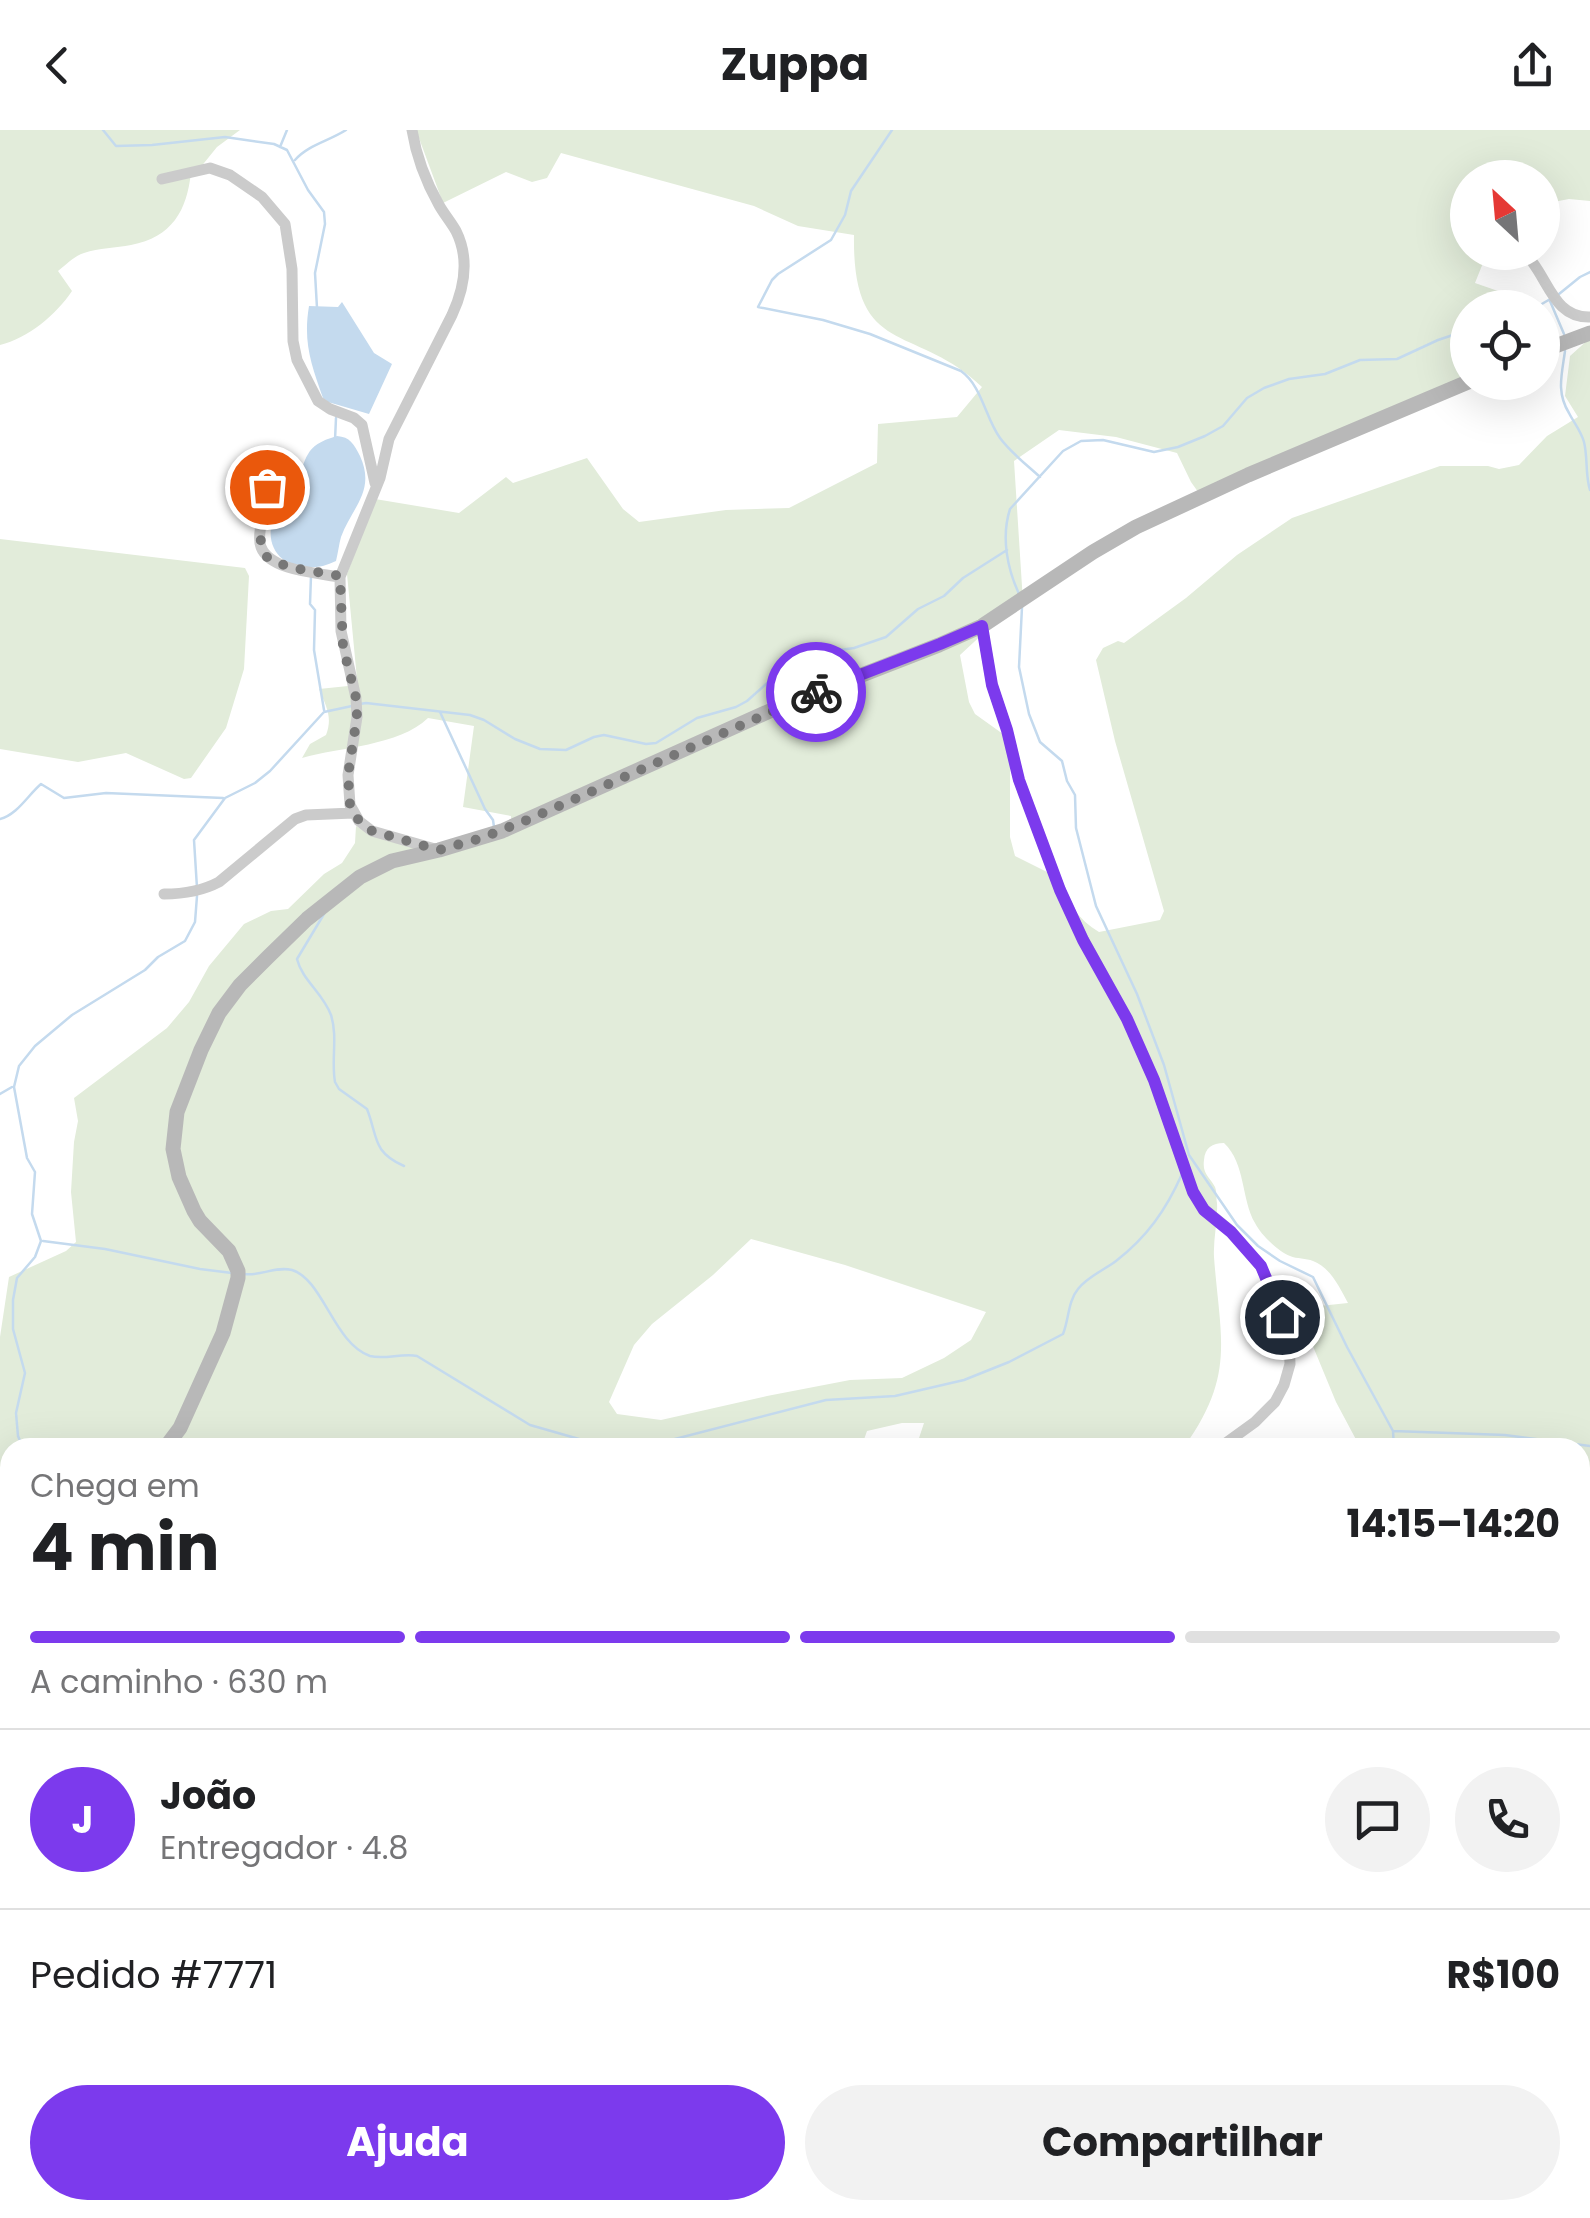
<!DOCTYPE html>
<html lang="pt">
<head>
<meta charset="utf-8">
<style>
	:root { --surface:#fff; --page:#f2f2f2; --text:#202124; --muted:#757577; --line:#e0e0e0; --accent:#7c3aed }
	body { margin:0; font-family:Poppins,sans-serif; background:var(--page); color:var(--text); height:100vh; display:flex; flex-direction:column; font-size:38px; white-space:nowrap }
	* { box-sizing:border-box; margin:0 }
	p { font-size:32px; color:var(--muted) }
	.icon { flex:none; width:55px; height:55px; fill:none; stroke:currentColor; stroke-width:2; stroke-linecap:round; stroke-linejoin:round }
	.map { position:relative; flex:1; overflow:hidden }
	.sheet { position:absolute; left:0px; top:1308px; width:1590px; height:782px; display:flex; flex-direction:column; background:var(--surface); border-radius:30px 30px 0 0; box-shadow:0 10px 40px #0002 }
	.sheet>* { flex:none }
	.needle { width:65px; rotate:334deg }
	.tools { position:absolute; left:1450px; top:30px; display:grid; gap:20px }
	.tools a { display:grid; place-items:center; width:110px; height:110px; border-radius:50%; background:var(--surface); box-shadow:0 10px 40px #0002; font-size:50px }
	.pin { position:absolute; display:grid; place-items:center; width:85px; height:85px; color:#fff; margin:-42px; border:5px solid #fff; border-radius:50%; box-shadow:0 2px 10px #0007 }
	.courier { position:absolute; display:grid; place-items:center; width:100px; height:100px; margin:-50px; border:8px solid #7c3aed; border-radius:50%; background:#fff; color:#222; box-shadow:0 2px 12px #0007 }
	.summary em { font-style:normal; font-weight:700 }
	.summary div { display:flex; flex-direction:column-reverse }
	.summary { display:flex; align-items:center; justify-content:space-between; height:170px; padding:0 30px }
	h1 { font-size:65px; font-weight:700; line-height:75px }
	.bar { display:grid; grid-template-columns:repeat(4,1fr); gap:15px 10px; align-content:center; height:120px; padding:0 30px }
	.bar i { height:12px; border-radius:8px; background:var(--line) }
	.bar .active { background:var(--accent) }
	.bar p { grid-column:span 4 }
	.line { display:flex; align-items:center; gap:25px; padding:0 30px; border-top:2px solid var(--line) }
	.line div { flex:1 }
	.round { display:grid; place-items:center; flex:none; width:105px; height:105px; border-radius:52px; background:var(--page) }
	.button { display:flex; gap:20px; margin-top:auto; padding:20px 30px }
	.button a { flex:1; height:115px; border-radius:60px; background:var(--accent); color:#fff; font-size:40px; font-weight:700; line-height:115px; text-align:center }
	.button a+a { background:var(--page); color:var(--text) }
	header { display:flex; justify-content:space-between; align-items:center; height:130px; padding:0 30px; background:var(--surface); font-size:45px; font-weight:700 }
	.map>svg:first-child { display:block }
</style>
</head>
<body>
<header><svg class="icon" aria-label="back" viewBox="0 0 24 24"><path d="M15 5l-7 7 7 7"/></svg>Zuppa<svg class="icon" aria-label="share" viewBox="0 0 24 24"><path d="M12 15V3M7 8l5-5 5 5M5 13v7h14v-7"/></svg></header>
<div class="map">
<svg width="1590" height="2088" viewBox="0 0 1590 2088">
	<rect width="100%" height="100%" fill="#fff"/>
	<path fill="#e2ecda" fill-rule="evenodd" d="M0,0H240L217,17L200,38L191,42C187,81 172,107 131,115C116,118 99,118 84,123C74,126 66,135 58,141L72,161C56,185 28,208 0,215Z
		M416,0H1590V71L1569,69L1543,74L1542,48H1468V122L1487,123L1475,153L1498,161L1522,177L1468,178L1467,251L1201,366L1191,352L1177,323L1116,307L1059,300L1014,331L1023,472L1001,487L960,525L969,572L975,584L1010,609V707L1015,726L1061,749C1066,772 1079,790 1099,802L1160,790L1164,781L1115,611L1096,530L1103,518L1118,511L1124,513L1186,468L1237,425L1292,388L1440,336H1488L1499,339L1519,335L1547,306L1578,287L1565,266L1570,226L1590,208V2088H809V2080H1580V1318L1360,1317L1336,1272L1305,1197L1310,1177L1348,1173C1340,1158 1330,1137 1313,1131C1306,1128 1297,1129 1290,1126C1278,1121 1261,1105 1255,1093C1241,1069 1246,1034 1224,1013C1212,1013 1205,1018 1204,1030C1202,1044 1210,1047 1215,1057C1217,1062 1216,1068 1217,1073C1218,1091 1213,1109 1214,1127C1220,1208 1236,1245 1184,1317H916L924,1293H902L867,1301L861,1318H10V2080H635L640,2088H0V1207L9,1147L66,1121L76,1112L71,1062L74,1012L78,991L74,968L167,898L189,872L209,836L244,794L271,781L288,779L324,744L342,733L355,713L356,696L376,707L434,720L512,702L511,686L463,677L474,596L428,588C399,616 340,617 302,628L310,614L326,605C333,587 326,576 319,559L348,556L357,549L347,444L375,369L459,383L506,347L513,353L587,328L623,379L639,392L726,380L789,378L877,333L878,294L957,287L982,257C915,192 852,230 854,105L798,96L754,76L561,23L547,48L532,52L506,42L443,73ZM751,1109L845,1135L986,1182L971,1210L944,1228L902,1248L850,1250L767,1266L661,1290L617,1284L609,1272L634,1215L652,1194L713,1145Z
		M0,409L245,438L249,446L244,539L226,598L191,648L184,649L126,623L78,632L0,619Z"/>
	<path fill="#c4daee" d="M342,172L374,223L392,234L369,284L328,272L323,268C311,234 303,212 309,176L338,177Z
		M337,306C350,307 354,314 360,326C376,361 352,377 341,407C339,414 338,423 336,431C303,448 260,431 273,388C277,375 287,367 294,355C309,328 302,316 337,306Z"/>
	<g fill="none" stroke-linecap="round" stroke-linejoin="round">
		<path stroke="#c4daee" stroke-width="2.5" d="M103,0L116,16L152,15L225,7L274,14L287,20L308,60L324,82L325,94L315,143L317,178
			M892,0L851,61L845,85L831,110L778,144L772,150L758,177L823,190L870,204L961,241C982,256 985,287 1000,308C1011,323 1027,335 1040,347
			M280,17L287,0
			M295,30C308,15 329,11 346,0
			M1559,164L1580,147L1590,142
			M1550,171L1564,204
			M1535,178L1552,168
			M1565,221C1562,244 1556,262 1569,283C1574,293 1581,301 1584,312C1588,328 1585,344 1590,360
			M335,310L336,288
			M311,446L310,474L315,480L314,520L324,580
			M1020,466C1007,439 1001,407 1010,379L1063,321L1081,311L1103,310L1154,322L1178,317L1205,306L1223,296L1247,268L1264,258L1289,249L1325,244L1360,230L1397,229L1438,210L1468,200
			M1022,477L1019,537L1029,584L1040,612L1062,631L1067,651L1075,665L1076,698L1096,776L1137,864L1164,935L1189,1025L1237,1095L1258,1116L1280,1131L1313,1147L1347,1217L1393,1301L1394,1318
			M360,574L366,573L470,585L484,590L515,609L540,619L566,620L594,607L604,605L646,614L656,613L697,588L736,577L747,571L793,530L805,525L854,518L886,507L918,479L944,466L963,448L1007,420
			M440,582L485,679L493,690L494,697
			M0,689C17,685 28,665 41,654L64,668L106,663L223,668
			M197,758L194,710L225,668L255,653L270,641L324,582L352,576
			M324,784L297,829C302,850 323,863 331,885C338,907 331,930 335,952L339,959L367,979C378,1007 372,1022 404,1036
			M0,964L12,957
			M43,1111L105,1119L200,1139L232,1143
			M245,1144C261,1146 276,1136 292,1140C323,1149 334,1214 370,1226C384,1230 402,1223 417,1226L530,1295L586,1311
			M1393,1301L1505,1305L1590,1316
			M23,1318L18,1306L16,1283L25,1243L13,1199V1170L17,1148L35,1127L41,1111L32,1084L35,1042L27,1028L14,957L19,936L35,916L72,885L145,840L158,827L185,811L195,792L197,766
			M640,1318L826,1270L895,1266L964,1250L1009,1232L1063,1204C1069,1189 1068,1171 1078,1159C1087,1147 1104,1140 1116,1131C1147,1107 1166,1080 1182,1044
			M0,1782L10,1776
			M0,1894L10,1892
			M1207,2088L1208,2080
			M1533,2088L1538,2080"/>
		<path stroke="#cbcbcb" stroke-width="11" d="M412,0C416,25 426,52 439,75C444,84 451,92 456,101C470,129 464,159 452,185L389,309L380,348L340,447L341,501L356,568L357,587L348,645L350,675L359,691L372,701L435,719
			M162,49L210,38L230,45L262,67L285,94L292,139L293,211L297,230L318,271L330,279L354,288L362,295L375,353
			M1533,133C1550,156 1557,188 1590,187
			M274,340C266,359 263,374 261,394C260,402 258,410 261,417C270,441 319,443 340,447
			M982,496L992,555L1007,600L1019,650L1060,760L1083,809L1127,889L1154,950L1193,1062L1204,1079L1231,1101L1261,1137L1278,1172L1289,1210L1290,1234L1284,1255L1275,1272L1255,1292L1226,1313
			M164,764C183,764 202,761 219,752L295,689L306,685L353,683"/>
		<path stroke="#b8b8b8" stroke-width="15" d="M1542,221L1590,203
			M165,1318L180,1298L223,1203L238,1148V1141L229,1121L200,1091L194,1081L179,1047L173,1019L177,982L201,920L219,883L240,855L268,827L307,789L360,747L392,731L439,720L502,701L772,580L939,515L982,496L1093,422L1136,397L1248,345L1468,252
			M0,1371L10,1377"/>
	</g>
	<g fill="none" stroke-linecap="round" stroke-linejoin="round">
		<path stroke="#777" stroke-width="10" stroke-dasharray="0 18" d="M267,357C260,378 255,408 267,427L288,437L340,446L343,517L356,568L357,587L348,645L350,675L359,691L372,701L439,720L482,708L532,688L816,562"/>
		<path stroke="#7c3aed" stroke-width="12" d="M816,562L940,514L982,496L992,555L1007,600L1019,650L1060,760L1083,810L1127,889L1154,950L1193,1062L1204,1080L1231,1102L1261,1136L1282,1187"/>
	</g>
</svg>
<div class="tools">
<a><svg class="needle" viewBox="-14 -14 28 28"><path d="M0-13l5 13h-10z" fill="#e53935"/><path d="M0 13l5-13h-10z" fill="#757577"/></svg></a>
<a><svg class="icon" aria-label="locate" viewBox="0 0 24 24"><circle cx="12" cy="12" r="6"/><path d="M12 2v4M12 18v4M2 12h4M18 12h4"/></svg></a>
</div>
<div class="pin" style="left:267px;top:357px;background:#ea580c"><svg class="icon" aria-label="bag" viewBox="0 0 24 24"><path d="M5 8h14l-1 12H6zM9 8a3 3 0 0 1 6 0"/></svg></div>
<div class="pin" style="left:1282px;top:1187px;background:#1f2937"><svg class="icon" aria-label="home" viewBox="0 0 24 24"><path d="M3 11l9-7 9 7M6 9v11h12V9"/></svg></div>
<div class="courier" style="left:816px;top:562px"><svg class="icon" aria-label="bike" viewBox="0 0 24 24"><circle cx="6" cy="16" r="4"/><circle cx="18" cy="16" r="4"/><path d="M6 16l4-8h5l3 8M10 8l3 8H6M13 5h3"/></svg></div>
<section class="sheet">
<div class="summary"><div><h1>4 min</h1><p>Chega em</p></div><em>14:15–14:20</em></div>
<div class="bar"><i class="active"></i><i class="active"></i><i class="active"></i><i></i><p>A caminho · 630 m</p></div>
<div class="line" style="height:180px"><b class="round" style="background:var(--accent);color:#fff">J</b><div><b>João</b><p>Entregador · 4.8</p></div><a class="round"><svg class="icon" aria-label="chat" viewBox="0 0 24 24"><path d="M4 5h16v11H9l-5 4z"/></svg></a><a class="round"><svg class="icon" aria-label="phone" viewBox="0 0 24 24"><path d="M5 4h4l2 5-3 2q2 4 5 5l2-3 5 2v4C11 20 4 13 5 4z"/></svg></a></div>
<div class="line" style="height:130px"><div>Pedido #7771</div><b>R$100</b></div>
<div class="button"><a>Ajuda</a><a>Compartilhar</a></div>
</section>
</div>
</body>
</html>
